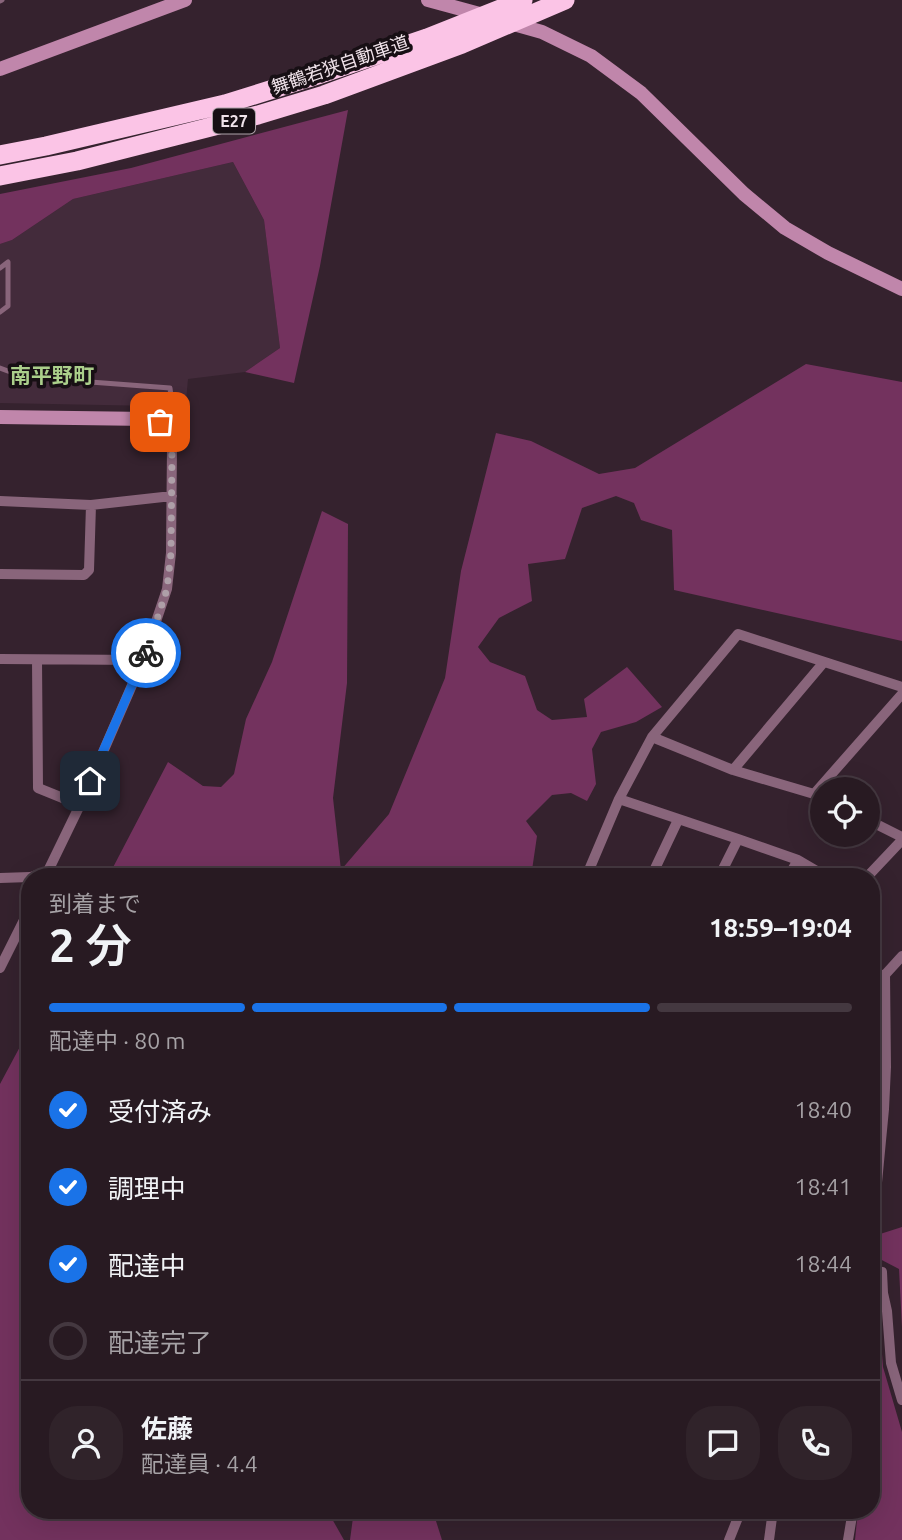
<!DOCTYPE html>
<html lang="ja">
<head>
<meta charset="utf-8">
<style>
	:root { --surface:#281a22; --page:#30232a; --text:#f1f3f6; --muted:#a5a1a5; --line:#443840; --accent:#1a73e8 }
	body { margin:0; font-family:Ubuntu,"Noto Sans JP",sans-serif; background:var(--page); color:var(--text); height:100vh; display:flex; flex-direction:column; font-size:26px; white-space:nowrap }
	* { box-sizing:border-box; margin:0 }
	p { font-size:23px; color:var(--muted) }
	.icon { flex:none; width:38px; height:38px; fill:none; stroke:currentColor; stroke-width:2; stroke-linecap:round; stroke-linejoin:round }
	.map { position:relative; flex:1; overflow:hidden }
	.details { position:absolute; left:21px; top:868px; width:859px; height:651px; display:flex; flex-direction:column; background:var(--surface); border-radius:28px; box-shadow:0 7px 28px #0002,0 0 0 2px var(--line) }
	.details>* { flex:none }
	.fabs { position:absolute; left:810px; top:777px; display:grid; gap:14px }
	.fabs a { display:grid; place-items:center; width:70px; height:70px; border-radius:50%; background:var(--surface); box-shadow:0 7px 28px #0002,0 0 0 2px var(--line); font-size:35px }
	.pin { position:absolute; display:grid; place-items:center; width:60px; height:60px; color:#fff; margin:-30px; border-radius:14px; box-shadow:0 4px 10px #0006 }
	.courier { position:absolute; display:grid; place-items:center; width:70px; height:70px; margin:-35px; border:5px solid #1a73e8; border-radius:50%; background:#fff; color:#222; box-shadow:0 2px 9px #0007 }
	.overview em { font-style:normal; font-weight:600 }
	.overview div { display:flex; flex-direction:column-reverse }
	.overview { display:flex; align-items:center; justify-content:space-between; height:119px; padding:0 28px }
	h1 { font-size:46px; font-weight:600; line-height:52px }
	.bar { display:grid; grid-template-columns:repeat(4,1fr); gap:10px 7px; align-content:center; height:84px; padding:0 28px }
	.bar i { height:9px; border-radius:5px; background:var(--line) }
	.bar .current { background:var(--accent) }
	.bar p { grid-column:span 4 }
	.line { display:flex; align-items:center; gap:18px; padding:0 28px; border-top:2px solid var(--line) }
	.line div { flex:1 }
	.round { display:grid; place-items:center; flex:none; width:74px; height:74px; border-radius:28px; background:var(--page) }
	ol { padding:0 28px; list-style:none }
	li { display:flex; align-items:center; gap:21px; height:77px }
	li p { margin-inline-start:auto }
	li .icon { padding:7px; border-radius:50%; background:var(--accent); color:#fff; stroke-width:4 }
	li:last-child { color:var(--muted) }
	li i { width:38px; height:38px; border:4px solid var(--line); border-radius:50% }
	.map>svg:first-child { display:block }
</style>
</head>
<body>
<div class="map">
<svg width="902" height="1540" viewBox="0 0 902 1540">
	<rect width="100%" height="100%" fill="#35222e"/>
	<path fill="#432b3b" d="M233,162L264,220L280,348L245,372L188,379L185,412L154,406L0,403V244L12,240L73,199Z"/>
	<path fill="#73325e" d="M348,110L320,266L294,383L245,372L280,348L264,220L233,162L73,199L12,240L0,244V194L131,168Z
		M806,364L902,382V641L674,590L672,530L641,520L634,503L616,496L582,508L565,559L528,564L532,601L499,618L478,647L490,662L525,676L537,710L552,720L587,717L584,699L627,667L662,707L636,722L601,732L592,749L596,784L587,801L571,793L552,795L526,821L537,836L531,877H108L168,762L203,786L221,787L234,774L246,719L272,662L322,511L348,524L347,683L333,798L341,870L389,814L445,678L461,571L496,433L531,441L599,474L635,468Z
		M30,1028V1510H327L344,1540H0V1084Z
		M902,1227V1327L899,1269L876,1257L877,1235Z
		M877,1288L883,1367L902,1432V1540H855L858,1510H872V1394L875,1359L872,1315V1289Z
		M354,1510H420L436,1521L442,1540H350Z"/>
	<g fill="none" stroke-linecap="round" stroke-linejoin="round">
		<path stroke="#89657b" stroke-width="5" d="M0,1L2,0
			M0,268L8,262V306L0,312
			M0,368L24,377L170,388L172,404L160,423"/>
		<path stroke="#89657b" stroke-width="10" d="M0,501L91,505L172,496
			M0,574L84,575L89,570L91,505
			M0,659L143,660
			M37,660L38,788L80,805
			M652,737L733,770L814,794L822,798
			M733,770L824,662
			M814,794L902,694
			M619,799L738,839L798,860L827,877
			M868,820L902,837
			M31,877L48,871L80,805L143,660L167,589L171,553L172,446L169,431L160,423
			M586,877L619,799L652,737L738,634L902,687
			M651,877L678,820
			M719,877L738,839
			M788,877L798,860
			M867,877L902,840
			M0,878L30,877
			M0,968L30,908
			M872,989L902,956
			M872,1235L884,1109L886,1067L885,974
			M872,1270L882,1272L883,1293L887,1311L891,1363L902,1400
			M729,1540L741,1510
			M769,1540L773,1510
			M848,1540L853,1510"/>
		<path stroke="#c086ab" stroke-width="14" d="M428,0L487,16
			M510,23L542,32L591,56L641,93L744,194L785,228L828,253L902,289
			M0,69L185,0
			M0,417L149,419L160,423"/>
		<path stroke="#fbc4e6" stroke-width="19" d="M0,155L46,146L225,104L318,75L427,38L523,0
			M0,176L77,161L258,115L324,95L462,44L565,0"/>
	</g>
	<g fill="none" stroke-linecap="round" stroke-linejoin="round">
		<path stroke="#ae9fa8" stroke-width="7" stroke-dasharray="0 12.6" d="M146,653L167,589L171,553L172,446L169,431L160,422"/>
		<path stroke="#1a73e8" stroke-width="9" d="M90,781L146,653"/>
	</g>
	<g text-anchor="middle" stroke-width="7" stroke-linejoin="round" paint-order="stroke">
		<rect fill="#170f14" stroke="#aea3a9" stroke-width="2" x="213" y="108.5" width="42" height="25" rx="5"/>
		<g font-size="16" font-weight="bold" fill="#efe2e9">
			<text x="234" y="127">E27</text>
		</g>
		<g font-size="18" fill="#efe2e9" stroke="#170f14">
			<text transform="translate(340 65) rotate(-19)" y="6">舞鶴若狭自動車道</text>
		</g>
		<g font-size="21" font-weight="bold" fill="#abcf8b" stroke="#170f14">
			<text x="52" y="383">南平野町</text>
		</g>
	</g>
</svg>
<div class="fabs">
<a><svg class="icon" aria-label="locate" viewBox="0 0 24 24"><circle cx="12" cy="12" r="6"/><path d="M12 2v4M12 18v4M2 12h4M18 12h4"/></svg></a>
</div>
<div class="pin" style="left:160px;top:422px;background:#ea580c"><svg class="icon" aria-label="bag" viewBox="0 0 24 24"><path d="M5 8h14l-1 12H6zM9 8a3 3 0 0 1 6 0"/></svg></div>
<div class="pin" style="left:90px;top:781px;background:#1f2937"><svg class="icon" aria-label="home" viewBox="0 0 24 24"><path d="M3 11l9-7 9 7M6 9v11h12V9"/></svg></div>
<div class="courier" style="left:146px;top:653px"><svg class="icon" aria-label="bike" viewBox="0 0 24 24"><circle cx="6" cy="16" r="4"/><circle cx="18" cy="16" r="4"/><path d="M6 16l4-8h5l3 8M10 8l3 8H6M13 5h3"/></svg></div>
<section class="details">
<div class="overview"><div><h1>2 分</h1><p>到着まで</p></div><em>18:59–19:04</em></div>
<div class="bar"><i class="current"></i><i class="current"></i><i class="current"></i><i></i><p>配達中 · 80 m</p></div>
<ol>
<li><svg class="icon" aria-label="check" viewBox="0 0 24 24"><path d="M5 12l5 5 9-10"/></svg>受付済み<p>18:40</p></li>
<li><svg class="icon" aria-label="check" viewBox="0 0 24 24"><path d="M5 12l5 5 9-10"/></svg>調理中<p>18:41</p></li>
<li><svg class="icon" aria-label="check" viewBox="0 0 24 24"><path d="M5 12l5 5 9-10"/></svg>配達中<p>18:44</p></li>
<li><i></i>配達完了</li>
</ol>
<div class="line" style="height:126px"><a class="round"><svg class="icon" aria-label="person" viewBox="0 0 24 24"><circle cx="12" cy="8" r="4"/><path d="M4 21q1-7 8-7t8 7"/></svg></a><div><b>佐藤</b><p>配達員 · 4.4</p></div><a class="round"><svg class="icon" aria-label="chat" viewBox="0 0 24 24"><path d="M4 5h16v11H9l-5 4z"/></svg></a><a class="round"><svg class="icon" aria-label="phone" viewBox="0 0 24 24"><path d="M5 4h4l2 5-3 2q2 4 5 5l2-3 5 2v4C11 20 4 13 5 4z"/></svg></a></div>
</section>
</div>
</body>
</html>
